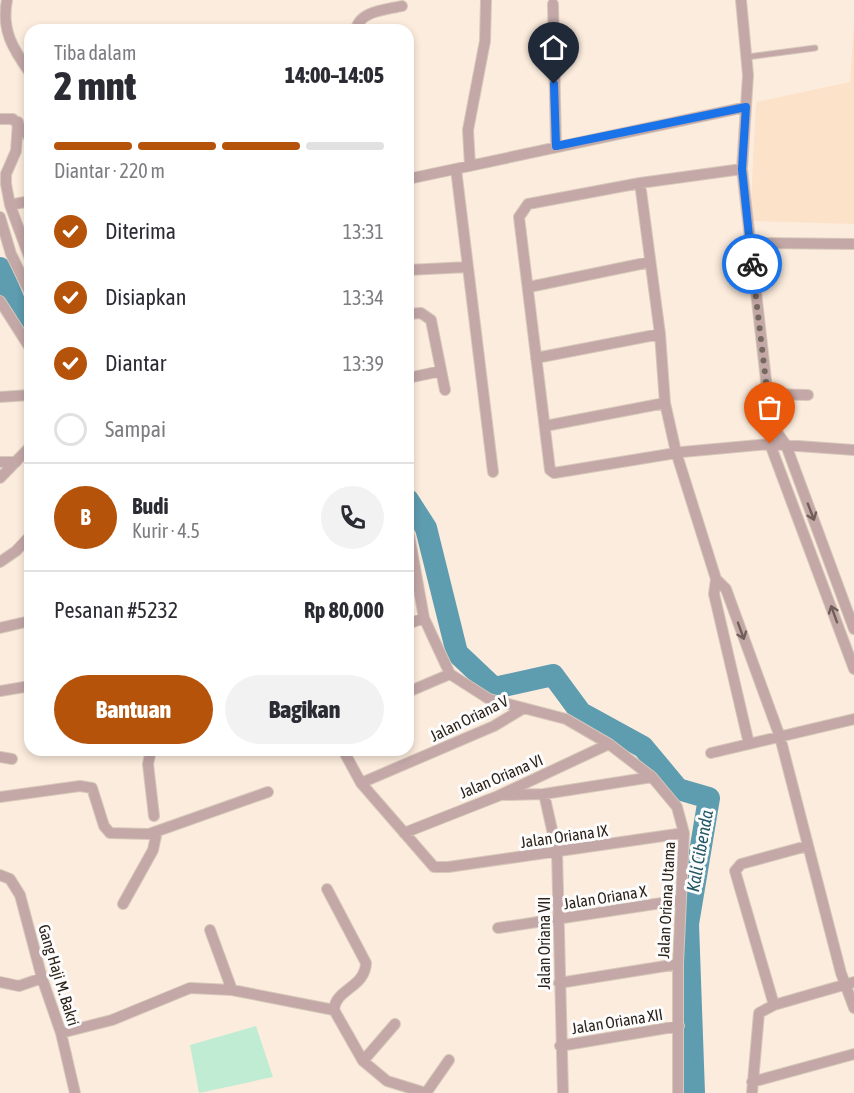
<!DOCTYPE html>
<html lang="id">
<head>
<meta charset="utf-8">
<style>
	:root { --surface:#fff; --page:#f2f2f3; --text:#2b2b33; --muted:#7c7c81; --line:#e1e1e2; --accent:#b45309 }
	body { margin:0; font-family:"Asap Condensed",sans-serif; background:var(--page); color:var(--text); height:100vh; display:flex; flex-direction:column; font-size:22px; white-space:nowrap }
	* { box-sizing:border-box; margin:0 }
	p { font-size:20px; color:var(--muted) }
	.icon { flex:none; width:33px; height:33px; fill:none; stroke:currentColor; stroke-width:2; stroke-linecap:round; stroke-linejoin:round }
	.map { position:relative; flex:1; overflow:hidden }
	.panel { position:absolute; left:24px; top:24px; width:390px; height:732px; display:flex; flex-direction:column; background:var(--surface); border-radius:18px; box-shadow:0 3px 9px #0003 }
	.panel>* { flex:none }
	.pin { position:absolute; display:grid; place-items:center; width:51px; height:51px; color:#fff; margin:-62px -26px; border-radius:50% 50% 50% 0; rotate:-45deg; box-shadow:0 0 6px #0007 }
	.pin .icon { rotate:45deg }
	.courier { position:absolute; display:grid; place-items:center; width:60px; height:60px; margin:-30px; border:4px solid #1a73e8; border-radius:50%; background:#fff; color:#222; box-shadow:0 2px 8px #0007 }
	.head em { font-style:normal; font-weight:800 }
	.head div { display:flex; flex-direction:column-reverse }
	.head { display:flex; align-items:center; justify-content:space-between; height:102px; padding:0 30px }
	h1 { font-size:39px; font-weight:800; line-height:45px }
	.bar { display:grid; grid-template-columns:repeat(4,1fr); gap:9px 6px; align-content:center; height:72px; padding:0 30px }
	.bar i { height:8px; border-radius:4px; background:var(--line) }
	.bar .current { background:var(--accent) }
	.bar p { grid-column:span 4 }
	.line { display:flex; align-items:center; gap:15px; padding:0 30px; border-top:2px solid var(--line) }
	.line div { flex:1 }
	.round { display:grid; place-items:center; flex:none; width:63px; height:63px; border-radius:32px; background:var(--page) }
	ol { padding:0 30px; list-style:none }
	li { display:flex; align-items:center; gap:18px; height:66px }
	li p { margin-inline-start:auto }
	li .icon { padding:6px; border-radius:50%; background:var(--accent); color:#fff; stroke-width:4 }
	li:last-child { color:var(--muted) }
	li i { width:33px; height:33px; border:3px solid var(--line); border-radius:50% }
	.primary-button { display:flex; gap:12px; margin-top:auto; padding:12px 30px }
	.primary-button a { flex:1; height:69px; border-radius:36px; background:var(--accent); color:#fff; font-size:24px; font-weight:800; line-height:69px; text-align:center }
	.primary-button a+a { background:var(--page); color:var(--text) }
	.map>svg:first-child { display:block }
</style>
</head>
<body>
<div class="map">
<svg width="854" height="1093" viewBox="0 0 854 1093">
	<rect width="100%" height="100%" fill="#fcecdd"/>
	<path fill="#fce2c9" d="M854,23V224L754,221L751,202L756,102L850,82Z"/>
	<path fill="#bfecd3" d="M256,1026L273,1077L199,1093L190,1045Z"/>
	<g fill="none" stroke-linecap="round" stroke-linejoin="round">
		<path stroke="#5e9cb0" stroke-width="22" d="M0,268L15,303L30,323
			M408,500L426,528L457,653L494,688L553,675L581,713L643,747L678,789L709,798L688,924L694,1093"/>
		<g stroke="#d7c8ba" stroke-width="7">
			<path id="service" d="M747,57L815,48"/>
		</g>
		<g stroke="#d7c8ba" stroke-width="12">
			<path id="minor" d="M7,0C1,30 13,49 30,73
				M741,0L748,75L742,169L771,424L770,444L854,669
				M553,4L556,146
				M356,30C359,11 385,10 402,6
				M0,119H13L30,138
				M18,122L16,151L6,174V184L10,205L30,259
				M470,166L468,130L485,41L486,0
				M456,169L493,472
				M742,169L640,183L528,204L519,217L550,470L554,473L682,452L770,444L854,450
				M408,179L746,107
				M640,183L660,334L665,403L676,452L716,579L714,594L749,744
				M10,205L30,201
				M0,217L11,254L30,293
				M750,243L854,244
				M408,270L468,267
				M529,287L650,262
				M0,301L30,348
				M408,314L421,313L431,320L445,390
				M536,358L660,334
				M408,378L441,371
				M767,394L808,395
				M0,397L30,395
				M771,424L786,445L854,629
				M545,426L665,403
				M0,462H16
				M0,478L30,447
				M408,529L424,618L450,674L489,699L566,719L609,744L652,777L677,807L684,833L678,964V1093
				M0,562L16,551L30,536
				M716,579L726,589L780,737L841,973L854,1008
				M408,624L424,618
				M0,628L30,621
				M0,691L30,686
				M408,692L450,674
				M151,750L148,764L154,816
				M343,750L361,783L434,867H448L684,833
				M711,753L854,719
				M0,757L12,759
				M361,783L494,726L524,708
				M544,794L557,852L563,1093
				M504,795L544,794L652,777
				M0,797L80,786L92,788L104,826L110,833L149,834L268,792
				M404,833L498,796L609,744
				M0,875L10,879L20,895L42,978L61,1033L75,1093
				M327,889L366,963C365,988 335,989 334,1010L363,1061L387,1081L426,1093
				M123,904L153,850L157,831
				M498,928L681,900
				M210,930L232,990
				M0,982L19,986L42,978
				M559,983L678,964
				M774,1005L735,871L741,864L807,846
				M61,1033L112,1020L190,988L232,990L334,1010
				M560,1046L679,1026
				M363,1061L395,1024
				M752,1082L854,1054
				M426,1093L449,1060
				M752,1093L759,1013L774,1005L854,982"/>
		</g>
		<use href="#service" stroke="#c3a8a7" stroke-width="5"/>
		<use href="#minor" stroke="#c3a8a7" stroke-width="10"/>
	</g>
	<defs><path id="oneway-shaft" d="M-6 0H5M1.5-3L5.5 0L1.5 3" fill="none" stroke-width="1.6" stroke-linecap="round" stroke-linejoin="round" transform="scale(1.5)"/></defs>
	<g stroke="#705f59">
		<use href="#oneway-shaft" transform="translate(811 512) rotate(69)"/>
		<use href="#oneway-shaft" transform="translate(834 614) rotate(-110)"/>
		<use href="#oneway-shaft" transform="translate(741 631) rotate(70)"/>
	</g>
	<g fill="none" stroke-linecap="round" stroke-linejoin="round">
		<path stroke="#75695e" stroke-width="6" stroke-dasharray="0 10.8" d="M752,264L771,424L770,444"/>
		<path stroke="#1a73e8" stroke-width="8" d="M554,84L556,146L746,107L742,169L752,264"/>
	</g>
	<g text-anchor="middle" stroke-width="6" stroke-linejoin="round" paint-order="stroke">
		<g font-size="16" fill="#2d231a" stroke="#fcfcfc">
			<text transform="translate(469 718) rotate(-26)" y="6">Jalan Oriana V</text>
			<text transform="translate(501 776) rotate(-23)" y="6">Jalan Oriana VI</text>
			<text transform="translate(564 836) rotate(-8)" y="6">Jalan Oriana IX</text>
			<text transform="translate(605 897) rotate(-9)" y="6">Jalan Oriana X</text>
			<text transform="translate(666 900) rotate(-87)" y="6">Jalan Oriana Utama</text>
			<text transform="translate(544 943) rotate(-90)" y="6">Jalan Oriana VII</text>
			<text transform="translate(59 975) rotate(73)" y="6">Gang Haji M. Bakri</text>
			<text transform="translate(617 1021) rotate(-9)" y="6">Jalan Oriana XII</text>
		</g>
		<g font-size="18" font-style="italic" fill="#235767" stroke="#fcfcfc">
			<text transform="translate(700 851) rotate(-80)" y="6">Kali Cibenda</text>
		</g>
	</g>
</svg>
<div class="pin" style="left:770px;top:444px;background:#ea580c"><svg class="icon" aria-label="bag" viewBox="0 0 24 24"><path d="M5 8h14l-1 12H6zM9 8a3 3 0 0 1 6 0"/></svg></div>
<div class="pin" style="left:554px;top:84px;background:#1f2937"><svg class="icon" aria-label="home" viewBox="0 0 24 24"><path d="M3 11l9-7 9 7M6 9v11h12V9"/></svg></div>
<div class="courier" style="left:752px;top:264px"><svg class="icon" aria-label="bike" viewBox="0 0 24 24"><circle cx="6" cy="16" r="4"/><circle cx="18" cy="16" r="4"/><path d="M6 16l4-8h5l3 8M10 8l3 8H6M13 5h3"/></svg></div>
<section class="panel">
<div class="head"><div><h1>2 mnt</h1><p>Tiba dalam</p></div><em>14:00–14:05</em></div>
<div class="bar"><i class="current"></i><i class="current"></i><i class="current"></i><i></i><p>Diantar · 220 m</p></div>
<ol>
<li><svg class="icon" aria-label="check" viewBox="0 0 24 24"><path d="M5 12l5 5 9-10"/></svg>Diterima<p>13:31</p></li>
<li><svg class="icon" aria-label="check" viewBox="0 0 24 24"><path d="M5 12l5 5 9-10"/></svg>Disiapkan<p>13:34</p></li>
<li><svg class="icon" aria-label="check" viewBox="0 0 24 24"><path d="M5 12l5 5 9-10"/></svg>Diantar<p>13:39</p></li>
<li><i></i>Sampai</li>
</ol>
<div class="line" style="height:108px"><b class="round" style="background:var(--accent);color:#fff">B</b><div><b>Budi</b><p>Kurir · 4.5</p></div><a class="round"><svg class="icon" aria-label="phone" viewBox="0 0 24 24"><path d="M5 4h4l2 5-3 2q2 4 5 5l2-3 5 2v4C11 20 4 13 5 4z"/></svg></a></div>
<div class="line" style="height:78px"><div>Pesanan #5232</div><b>Rp 80,000</b></div>
<div class="primary-button"><a>Bantuan</a><a>Bagikan</a></div>
</section>
</div>
</body>
</html>
